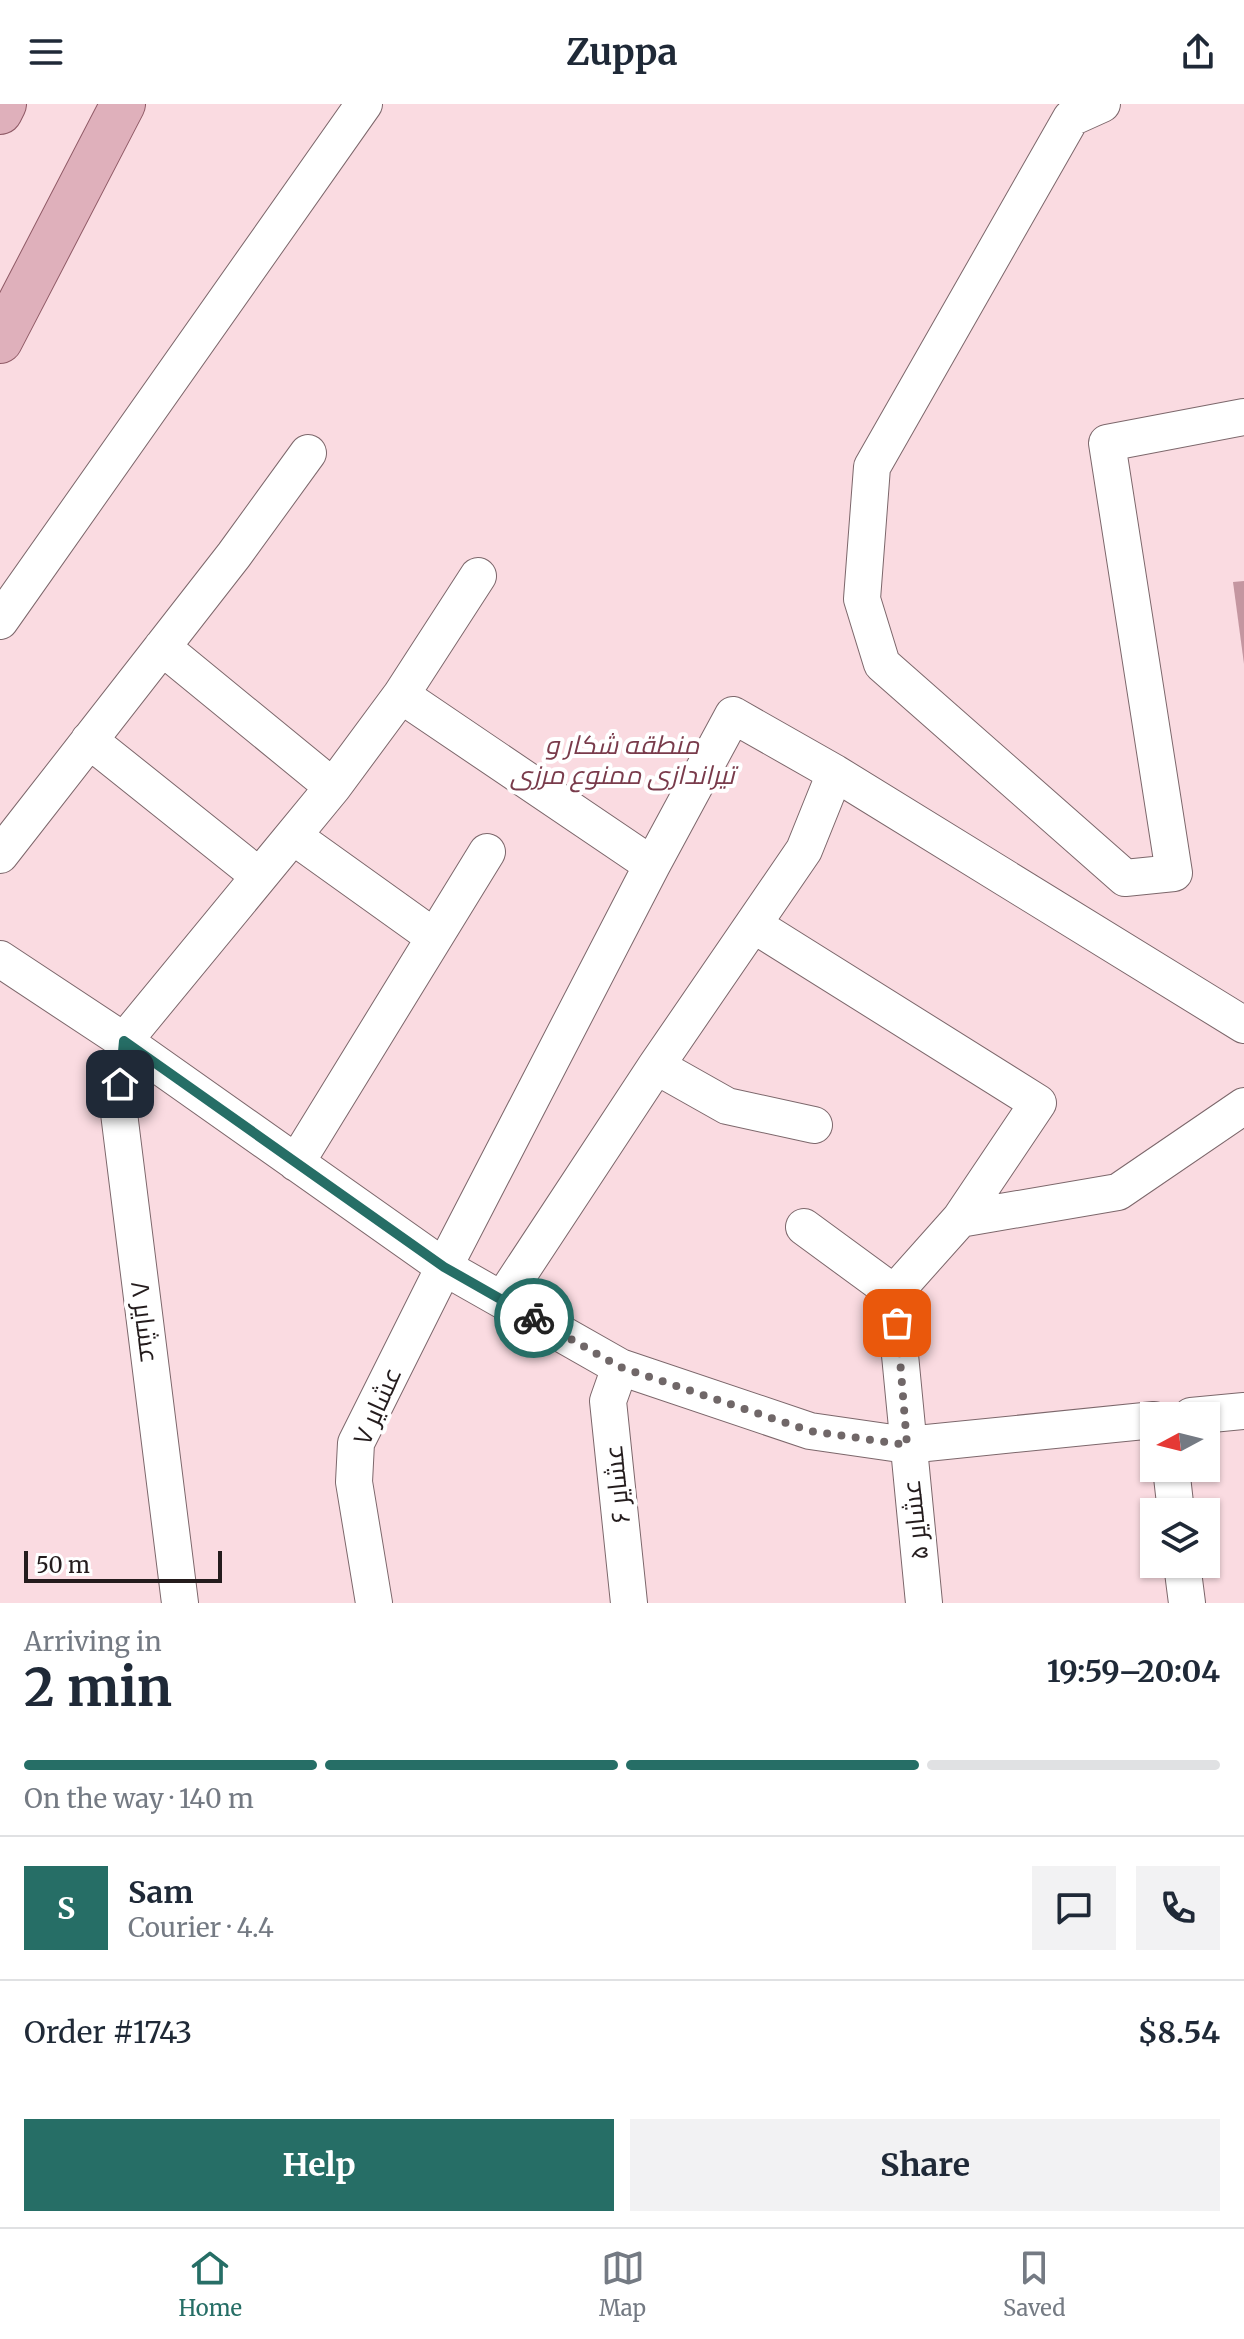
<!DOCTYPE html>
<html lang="en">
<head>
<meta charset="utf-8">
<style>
	:root { --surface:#fff; --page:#f2f2f3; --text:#1f2937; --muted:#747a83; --line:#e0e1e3; --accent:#266e66 }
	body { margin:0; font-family:Merriweather,Cairo,serif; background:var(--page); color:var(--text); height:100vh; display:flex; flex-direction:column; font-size:30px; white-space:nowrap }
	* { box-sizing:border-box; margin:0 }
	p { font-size:26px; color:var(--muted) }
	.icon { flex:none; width:44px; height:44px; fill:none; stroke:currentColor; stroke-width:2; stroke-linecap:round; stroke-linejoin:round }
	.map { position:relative; height:1499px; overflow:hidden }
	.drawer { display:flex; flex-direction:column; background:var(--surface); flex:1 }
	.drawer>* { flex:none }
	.needle { width:52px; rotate:263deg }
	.tools { position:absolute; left:1140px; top:1298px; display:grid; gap:16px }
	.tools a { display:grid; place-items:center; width:80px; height:80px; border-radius:0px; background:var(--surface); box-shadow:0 2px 6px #0004; font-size:40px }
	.scale { position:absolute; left:24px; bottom:20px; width:198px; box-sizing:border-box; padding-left:8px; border:4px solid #241c1d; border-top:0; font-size:22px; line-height:28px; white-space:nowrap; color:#241c1d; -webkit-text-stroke:6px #fff; paint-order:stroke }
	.pin { position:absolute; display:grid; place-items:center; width:68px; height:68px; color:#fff; margin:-34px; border-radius:16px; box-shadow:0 4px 12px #0006 }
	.courier { position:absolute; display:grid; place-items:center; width:80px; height:80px; margin:-40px; border:6px solid #266e66; border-radius:50%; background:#fff; color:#222; box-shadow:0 2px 10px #0007 }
	.head em { font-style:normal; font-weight:700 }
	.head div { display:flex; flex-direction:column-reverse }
	.head { display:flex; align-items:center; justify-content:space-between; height:136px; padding:0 24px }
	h1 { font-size:52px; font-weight:700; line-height:60px }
	.bar { display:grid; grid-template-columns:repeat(4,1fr); gap:12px 8px; align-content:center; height:96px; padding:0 24px }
	.bar i { height:10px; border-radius:6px; background:var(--line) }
	.bar .current { background:var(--accent) }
	.bar p { grid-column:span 4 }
	.line { display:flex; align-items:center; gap:20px; padding:0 24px; border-top:2px solid var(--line) }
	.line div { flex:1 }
	.round { display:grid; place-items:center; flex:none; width:84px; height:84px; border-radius:0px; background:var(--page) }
	.button { display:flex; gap:16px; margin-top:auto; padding:16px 24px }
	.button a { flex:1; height:92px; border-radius:0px; background:var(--accent); color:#fff; font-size:32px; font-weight:700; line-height:92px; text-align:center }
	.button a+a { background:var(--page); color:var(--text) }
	header { display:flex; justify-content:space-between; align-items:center; height:104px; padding:0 24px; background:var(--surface); font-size:36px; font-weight:700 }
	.dock { display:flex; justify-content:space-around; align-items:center; height:112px; border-top:2px solid var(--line); background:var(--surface); font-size:22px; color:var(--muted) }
	.dock a { display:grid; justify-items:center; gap:4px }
	.dock .current { color:var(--accent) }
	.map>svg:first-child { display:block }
</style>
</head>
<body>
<header><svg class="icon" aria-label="menu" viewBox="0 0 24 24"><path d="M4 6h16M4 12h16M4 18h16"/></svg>Zuppa<svg class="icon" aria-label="share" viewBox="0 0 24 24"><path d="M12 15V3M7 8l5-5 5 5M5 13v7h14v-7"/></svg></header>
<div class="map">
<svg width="1244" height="1499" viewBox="0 0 1244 1499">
	<rect width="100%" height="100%" fill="#fcf2f4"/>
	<path fill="#fadbe1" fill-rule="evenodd" d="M0,0H1244V1499H0ZM1154,1312H1206V1364H1154ZM1154,1408H1206V1460H1154Z"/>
	<path fill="#c496a0" d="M1244,477V560L1233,478Z"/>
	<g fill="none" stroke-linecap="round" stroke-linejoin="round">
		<g stroke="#7c676b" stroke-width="38">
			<path id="minor" d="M1102,0L1071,14L872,363L862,495L882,560L1125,774L1174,769L1107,339L1244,313
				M0,517L364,0
				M162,543L333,683
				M401,591L478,472
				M89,636L259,772
				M293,732L434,833
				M0,751L234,451L308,349
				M754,821L1038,999L960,1115
				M0,855L124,937L444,1163L620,1263L810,1327L907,1341L1154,1316
				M656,962L727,1002L814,1021
				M296,1059L487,748
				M804,1123L894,1189
				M894,1189L960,1115L1118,1088L1244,1002
				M894,1189L924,1499
				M502,1196L656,962L804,746L835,669
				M620,1263L608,1297L629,1499
				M1191,1312L1244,1307
				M1171,1364L1176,1408
				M1182,1460L1187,1499
				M180,1499L118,1001L124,937L333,683L401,591L652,761
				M374,1499L354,1378L356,1339L444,1163L652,761L733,611L835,669L1244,921"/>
		</g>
		<g stroke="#8f5a66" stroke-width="46">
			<path id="major" d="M0,8L4,0
				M0,237L123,0"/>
		</g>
		<use href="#minor" stroke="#fff" stroke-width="36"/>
		<use href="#major" stroke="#dfb0bb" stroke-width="44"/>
	</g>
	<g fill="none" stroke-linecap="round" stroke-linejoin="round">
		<path stroke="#706768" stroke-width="8" stroke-dasharray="0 14.4" d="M534,1214L620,1263L810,1327L907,1341L897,1219"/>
		<path stroke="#266e66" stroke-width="10" d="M120,980L124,937L444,1163L534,1214"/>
	</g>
	<g text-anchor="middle" stroke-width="8" stroke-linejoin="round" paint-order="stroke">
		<g font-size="26" font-style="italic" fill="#793b4b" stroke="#fff">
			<text x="622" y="650">منطقه شکار و<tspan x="622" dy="30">تیراندازی ممنوع مرزی</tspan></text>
		</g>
		<g font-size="26" fill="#241c1d" stroke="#fff">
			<text transform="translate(145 1218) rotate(83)" y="9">عشایر ۸</text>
			<text transform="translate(377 1302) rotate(-66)" y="9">عشایر ۷</text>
			<text transform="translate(617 1380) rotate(-96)" y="9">عشایر ۶</text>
			<text transform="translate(915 1416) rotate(-96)" y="9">عشایر ۵</text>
		</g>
	</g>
</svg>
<div class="tools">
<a><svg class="needle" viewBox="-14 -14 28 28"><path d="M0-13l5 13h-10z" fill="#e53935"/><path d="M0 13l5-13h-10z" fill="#747a83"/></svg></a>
<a><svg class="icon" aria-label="layers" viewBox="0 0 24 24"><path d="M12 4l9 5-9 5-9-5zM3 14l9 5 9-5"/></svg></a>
</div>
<div class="scale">50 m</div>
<div class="pin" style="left:897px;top:1219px;background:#ea580c"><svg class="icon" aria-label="bag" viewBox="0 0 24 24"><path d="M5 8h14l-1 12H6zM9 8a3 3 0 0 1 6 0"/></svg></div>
<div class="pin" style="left:120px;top:980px;background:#1f2937"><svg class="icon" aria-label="home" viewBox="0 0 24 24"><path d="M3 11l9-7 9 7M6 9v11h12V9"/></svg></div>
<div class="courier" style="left:534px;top:1214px"><svg class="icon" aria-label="bike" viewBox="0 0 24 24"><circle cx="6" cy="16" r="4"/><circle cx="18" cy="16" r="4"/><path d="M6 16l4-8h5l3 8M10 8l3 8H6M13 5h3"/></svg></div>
</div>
<section class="drawer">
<div class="head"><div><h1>2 min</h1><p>Arriving in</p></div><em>19:59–20:04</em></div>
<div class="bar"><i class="current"></i><i class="current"></i><i class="current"></i><i></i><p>On the way · 140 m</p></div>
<div class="line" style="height:144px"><b class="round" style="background:var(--accent);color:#fff">S</b><div><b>Sam</b><p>Courier · 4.4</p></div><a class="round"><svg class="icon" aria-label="chat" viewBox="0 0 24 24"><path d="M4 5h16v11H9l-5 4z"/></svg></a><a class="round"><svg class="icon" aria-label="phone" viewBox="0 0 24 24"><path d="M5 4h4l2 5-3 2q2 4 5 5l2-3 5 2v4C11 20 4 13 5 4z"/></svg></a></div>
<div class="line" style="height:104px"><div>Order #1743</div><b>$8.54</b></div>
<div class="button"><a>Help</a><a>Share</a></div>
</section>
<nav class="dock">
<a class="current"><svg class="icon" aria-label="home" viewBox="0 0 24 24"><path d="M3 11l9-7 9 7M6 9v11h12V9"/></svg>Home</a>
<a><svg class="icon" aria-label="map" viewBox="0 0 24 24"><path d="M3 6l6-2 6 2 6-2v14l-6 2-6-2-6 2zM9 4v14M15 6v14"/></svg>Map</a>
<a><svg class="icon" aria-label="saved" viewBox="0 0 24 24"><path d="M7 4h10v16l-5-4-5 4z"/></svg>Saved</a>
</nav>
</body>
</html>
